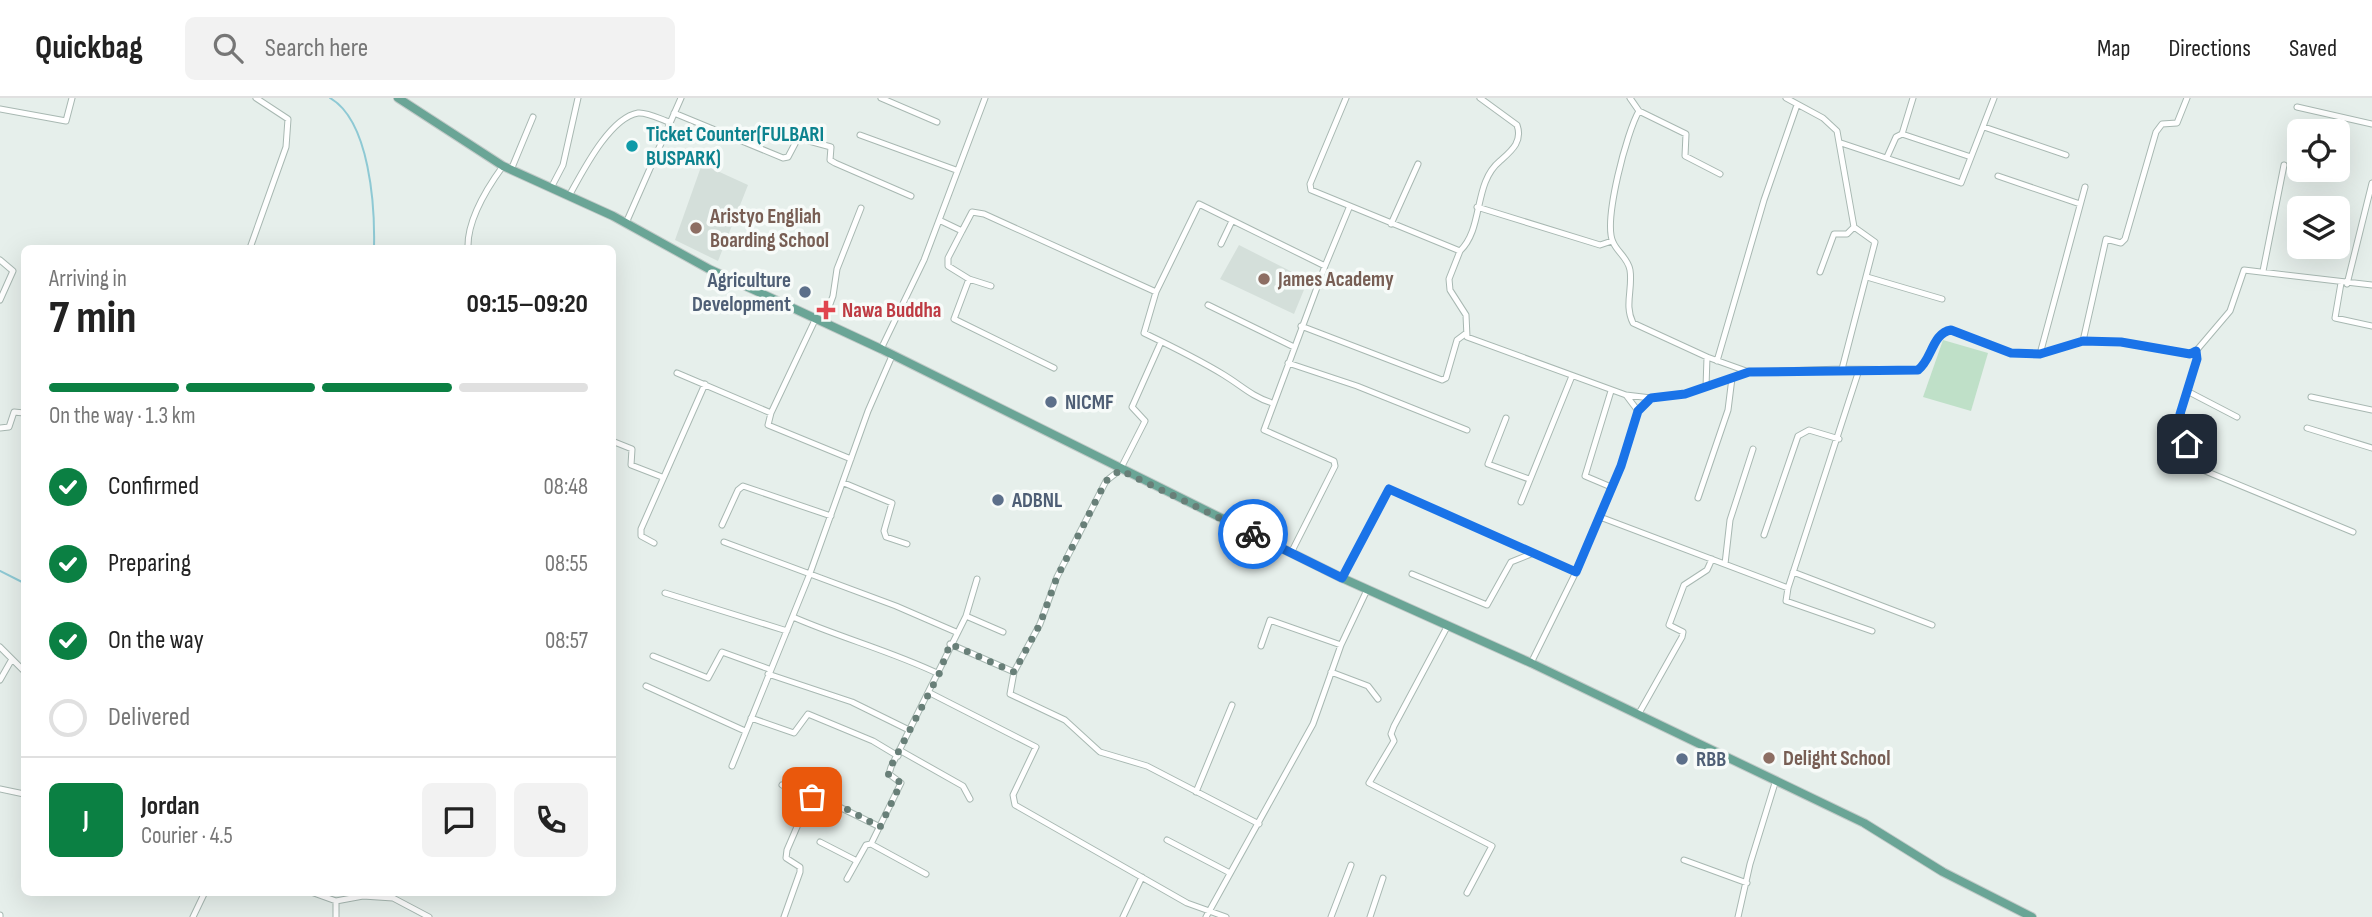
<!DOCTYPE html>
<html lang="en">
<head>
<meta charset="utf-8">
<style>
	:root { --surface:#fff; --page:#f2f2f2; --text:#222; --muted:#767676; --line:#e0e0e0; --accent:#0b8043 }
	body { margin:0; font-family:"Sofia Sans Condensed",sans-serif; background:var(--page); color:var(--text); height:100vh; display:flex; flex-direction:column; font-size:26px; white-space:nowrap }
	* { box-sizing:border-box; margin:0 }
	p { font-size:23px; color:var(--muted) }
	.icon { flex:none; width:38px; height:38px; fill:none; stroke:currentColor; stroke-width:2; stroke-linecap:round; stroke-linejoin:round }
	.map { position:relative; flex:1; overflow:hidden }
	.sheet { position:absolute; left:21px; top:147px; width:595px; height:651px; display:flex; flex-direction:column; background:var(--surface); border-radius:10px; box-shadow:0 7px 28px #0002 }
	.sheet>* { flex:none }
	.controls { position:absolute; left:2287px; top:21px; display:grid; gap:14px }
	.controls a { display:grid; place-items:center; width:63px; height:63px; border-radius:10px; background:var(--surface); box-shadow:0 7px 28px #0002; font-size:35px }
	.pin { position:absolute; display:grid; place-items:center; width:60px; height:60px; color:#fff; margin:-30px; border-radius:14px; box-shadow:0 4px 10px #0006 }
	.courier { position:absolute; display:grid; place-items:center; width:70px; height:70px; margin:-35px; border:5px solid #1a73e8; border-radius:50%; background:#fff; color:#222; box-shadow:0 2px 9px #0007 }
	.head em { font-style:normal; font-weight:700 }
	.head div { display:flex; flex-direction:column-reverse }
	.head { display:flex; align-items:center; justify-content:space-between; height:119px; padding:0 28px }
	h1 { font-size:46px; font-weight:700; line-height:52px }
	.bar { display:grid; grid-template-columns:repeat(4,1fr); gap:10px 7px; align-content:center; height:84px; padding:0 28px }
	.bar i { height:9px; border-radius:5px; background:var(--line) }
	.bar .on { background:var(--accent) }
	.bar p { grid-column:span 4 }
	.line { display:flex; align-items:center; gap:18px; padding:0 28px; border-top:2px solid var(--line) }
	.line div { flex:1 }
	.round { display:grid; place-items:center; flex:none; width:74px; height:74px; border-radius:10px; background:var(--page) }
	ol { padding:0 28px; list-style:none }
	li { display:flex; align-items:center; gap:21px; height:77px }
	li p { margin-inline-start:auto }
	li .icon { padding:7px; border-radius:50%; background:var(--accent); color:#fff; stroke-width:4 }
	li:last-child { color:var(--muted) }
	li i { width:38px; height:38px; border:4px solid var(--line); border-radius:50% }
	header { display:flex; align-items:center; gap:42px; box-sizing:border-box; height:98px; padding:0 35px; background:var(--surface); border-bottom:2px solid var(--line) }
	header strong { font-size:33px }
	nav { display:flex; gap:38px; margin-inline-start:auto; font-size:24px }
	.search { width:490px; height:63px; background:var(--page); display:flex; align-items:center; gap:18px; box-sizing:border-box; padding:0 24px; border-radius:10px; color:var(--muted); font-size:26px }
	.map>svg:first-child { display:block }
</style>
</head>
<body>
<header>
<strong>Quickbag</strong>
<div class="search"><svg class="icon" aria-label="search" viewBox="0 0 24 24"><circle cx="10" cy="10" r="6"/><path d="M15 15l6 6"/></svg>Search here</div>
<nav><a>Map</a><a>Directions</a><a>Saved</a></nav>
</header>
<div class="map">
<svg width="2372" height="819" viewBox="0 0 2372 819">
	<rect width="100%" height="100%" fill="#e6efeb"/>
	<path fill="#d4dfda" d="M702,66L748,87L718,163L675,142Z
		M1239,147L1308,182L1294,216L1220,181Z"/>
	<path fill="#bfe0c8" d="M1943,242L1988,255L1971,313L1923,299Z"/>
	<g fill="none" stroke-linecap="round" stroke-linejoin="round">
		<path stroke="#8ec9d4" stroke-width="2" d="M330,0C370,23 375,109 374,150
			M0,473L24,485"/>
		<g stroke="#a8b8b2" stroke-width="7">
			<path id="minor" d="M881,0L937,24
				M1346,0L1310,86L1311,92L1460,153C1484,130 1473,85 1500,63C1511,53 1523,44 1517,27L1480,0
				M1630,0L1639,13C1627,33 1603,123 1613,144C1617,154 1628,160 1630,172C1633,191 1624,207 1633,225L1707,259L1749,274
				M1786,0L1823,20L1837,33L1854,129L1875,144L1842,271L1918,272C1932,262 1932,235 1951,232L2011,255L2040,256L2083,243L2121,244L2190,256L2196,253L2230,213L2244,172L2372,187
				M2297,9L2372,26
				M0,11L66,23L72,0
				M1639,13L1686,36L1685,58L1720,76
				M674,15L783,60L788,59L798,40L831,49L830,62L835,65L911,98
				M1984,29L2066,57
				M1902,36L1913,0
				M860,37L956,72
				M1841,45L1961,85L1994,0
				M1887,59L1896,39L1902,36L1971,59
				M511,72L533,19
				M1998,78L2080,106
				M551,90L563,67L578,0
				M569,98C582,75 609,20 638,15C647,14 660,21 669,24
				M1477,109L1600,147L1612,143
				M939,122L962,133L972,114L984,116L1156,194L1199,106L1325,168L1349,110
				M626,125L681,0
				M1391,126L1418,66
				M962,133L948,160V168L969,181L991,188
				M1221,146L1232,123
				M250,150L286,49L288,21L256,0
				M468,150C467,122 487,90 503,68
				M1460,153L1449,181L1450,192L1466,217L1467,239L1626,297L1638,313L1621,368L1576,474L1531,565
				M0,162L13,173L0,202
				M2263,173L2284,67
				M1820,174L1834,136H1847L1854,129
				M1867,179L1942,201
				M969,181L954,221L1054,270
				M2341,185L2335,220L2372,228
				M2347,186L2372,85
				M1156,194L1144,235C1171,248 1198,261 1224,277C1242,288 1251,298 1272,305
				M1208,207L1294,249
				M823,225L833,198L837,171L861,110
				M1301,228L1442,282L1446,280L1457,242L1465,236
				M2083,243L2106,141L2121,145L2125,141L2156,34L2162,26L2177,25L2187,0
				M881,251L924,162L985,0
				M2196,253L2197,261L2180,316L2187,328V346L2181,363L2353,434
				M2040,256L2085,89
				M1717,263L1764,102L1797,7
				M1288,265L1357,288L1467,332
				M677,275L771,315L815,222
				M1706,289L1707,259
				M1611,293L1585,378L1611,389
				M2187,293L2237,319
				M1626,297L1651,300L1685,296L1749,274L1842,271
				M2311,299L2372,312
				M771,315L768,327L851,361
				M1506,320L1488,366L1529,381
				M0,330L9,329L14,314L24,315
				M2307,330L2372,350
				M612,343L632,351L631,367L662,379
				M844,385L892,405L884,433L886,439L907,446
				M1698,400L1728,312L1732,280
				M1521,404L1572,278
				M1600,419L1788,490L1859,272
				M722,427L738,392L743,388L831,418
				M1764,437L1798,338L1809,332L1839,341
				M724,444L896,508L956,534
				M654,445L641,438V431L705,286
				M1291,455L1335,368L1334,363L1264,332L1325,168
				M1725,466L1730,422L1753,351
				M1793,474L1932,527
				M1412,476L1487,507L1511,464L1531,456
				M1342,480L1389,391L1576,474
				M1788,490L1786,503L1872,533
				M665,495L787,533
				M966,518L977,481
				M793,519C841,540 891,553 939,576
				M1447,529L1394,628L1391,636L1394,643L1369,685L1492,748L1467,795
				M950,546L1014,574L1040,526L1057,479L1106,383L1120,372L1145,323L1132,309L1161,244
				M1261,548L1270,522L1341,547
				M0,549L12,561L0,582
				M653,558L708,580L722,554L769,571
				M12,561L24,573
				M1014,574L1010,596L1065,622L1100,654L1147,668L1259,726
				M1331,574L1368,588L1378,601
				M768,576L852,604L909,632
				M646,588L745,633
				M930,595L1036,649L1013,697L1015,707L1187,805L1226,819
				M1638,617L1682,539L1683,534L1669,527L1684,487L1707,472L1712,461
				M751,620L794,635L808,616L873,643L898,658
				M901,653L963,688L970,701
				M732,668L809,478L868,313L892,258
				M782,687L809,701
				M0,691L24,696
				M1196,694L1232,607
				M1167,742L1230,775
				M820,744L857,763
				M871,746L926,776
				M1684,762L1747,785
				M847,781L866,747L871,746L901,685L889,676L891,669L966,518L1003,534
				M311,794L336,803V819
				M336,803L363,798L393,800L429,819
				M0,817V819
				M193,819L205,794
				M784,819L800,774V769L786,760L787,752L809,701L819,699L880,729
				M1123,819L1142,779
				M1206,819L1313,626L1341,547L1367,492
				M1331,819L1351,767
				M1370,819L1383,780
				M1738,819L1750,766L1775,685"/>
		</g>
		<g stroke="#c2cac8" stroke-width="10">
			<path id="primary" d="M398,0L503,68L613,118L709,171L881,251L1342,480L1531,565L1864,725L1943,774L2032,819"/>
		</g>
		<use href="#minor" stroke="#fff" stroke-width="5"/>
		<use href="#primary" stroke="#6aa596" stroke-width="8"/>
	</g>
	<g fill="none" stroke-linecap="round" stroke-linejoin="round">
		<path stroke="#687f78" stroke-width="7" stroke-dasharray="0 12.6" d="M812,699L839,707L880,729L901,685L888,676L891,668L939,576L950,546L1014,574L1040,526L1057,479L1106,383L1120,372L1253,436"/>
		<path stroke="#1a73e8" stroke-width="9" d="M1253,436L1342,480L1389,391L1576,474L1621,368L1638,313L1651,300L1685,296L1749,274L1918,272C1932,262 1932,235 1951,232L2011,255L2040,256L2083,243L2121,244L2190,256L2196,253L2197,261L2180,316L2187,328V346"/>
	</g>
	<circle fill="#0f9aa8" stroke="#f7fbf9" stroke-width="2.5" cx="632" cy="48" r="7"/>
	<g fill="#8d6e63" stroke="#f7fbf9" stroke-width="2.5">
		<circle cx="696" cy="130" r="7"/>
		<circle cx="1264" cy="181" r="7"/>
		<circle cx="1769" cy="660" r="7"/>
	</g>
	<g fill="#5c6f8a" stroke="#f7fbf9" stroke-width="2.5">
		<circle cx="805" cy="194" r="7"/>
		<circle cx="1051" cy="304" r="7"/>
		<circle cx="998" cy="402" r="7"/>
		<circle cx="1682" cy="661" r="7"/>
	</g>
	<path fill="#e0444e" stroke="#f7fbf9" stroke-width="2.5" d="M822.5 201.5h7v7h7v7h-7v7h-7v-7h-7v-7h7z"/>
	<g text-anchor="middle" stroke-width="7" stroke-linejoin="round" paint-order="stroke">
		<g font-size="21" font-weight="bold" fill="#0d838f" stroke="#f7fbf9" text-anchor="start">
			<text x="646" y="43">Ticket Counter(FULBARI<tspan x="646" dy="24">BUSPARK)</tspan></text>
		</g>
		<g font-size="21" font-weight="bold" fill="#785e54" stroke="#f7fbf9" text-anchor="start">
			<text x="710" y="125">Aristyo Engliah<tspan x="710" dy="24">Boarding School</tspan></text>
			<text x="1278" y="188">James Academy</text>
			<text x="1783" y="667">Delight School</text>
		</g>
		<g font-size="21" font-weight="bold" fill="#4e5e75" stroke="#f7fbf9" text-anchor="start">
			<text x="791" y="189" text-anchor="end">Agriculture<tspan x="791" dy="24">Development</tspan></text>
			<text x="1065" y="311">NICMF</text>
			<text x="1012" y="409">ADBNL</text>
			<text x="1696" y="668">RBB</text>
		</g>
		<g font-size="21" font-weight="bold" fill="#be3a42" stroke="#f7fbf9" text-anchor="start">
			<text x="842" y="219">Nawa Buddha</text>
		</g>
	</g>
</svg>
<div class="controls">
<a><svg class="icon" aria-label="locate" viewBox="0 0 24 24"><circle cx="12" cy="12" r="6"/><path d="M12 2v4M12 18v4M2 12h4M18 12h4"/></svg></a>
<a><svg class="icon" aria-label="layers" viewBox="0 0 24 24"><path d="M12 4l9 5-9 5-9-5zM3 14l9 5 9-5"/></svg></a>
</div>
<div class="pin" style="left:812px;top:699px;background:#ea580c"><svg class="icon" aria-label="bag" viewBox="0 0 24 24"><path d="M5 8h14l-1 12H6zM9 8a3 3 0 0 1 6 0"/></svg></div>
<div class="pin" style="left:2187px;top:346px;background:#1f2937"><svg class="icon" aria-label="home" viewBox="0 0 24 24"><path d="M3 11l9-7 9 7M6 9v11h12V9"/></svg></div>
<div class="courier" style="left:1253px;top:436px"><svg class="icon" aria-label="bike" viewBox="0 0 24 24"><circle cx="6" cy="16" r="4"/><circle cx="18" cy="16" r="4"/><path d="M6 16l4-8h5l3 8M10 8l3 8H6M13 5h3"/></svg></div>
<section class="sheet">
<div class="head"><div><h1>7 min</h1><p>Arriving in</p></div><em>09:15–09:20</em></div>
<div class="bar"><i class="on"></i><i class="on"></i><i class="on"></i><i></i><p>On the way · 1.3 km</p></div>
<ol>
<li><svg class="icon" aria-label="check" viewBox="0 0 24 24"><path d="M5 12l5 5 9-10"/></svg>Confirmed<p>08:48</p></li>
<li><svg class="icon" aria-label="check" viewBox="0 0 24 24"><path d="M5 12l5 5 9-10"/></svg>Preparing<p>08:55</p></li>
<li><svg class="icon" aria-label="check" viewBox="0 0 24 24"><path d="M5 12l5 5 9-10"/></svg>On the way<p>08:57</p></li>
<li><i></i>Delivered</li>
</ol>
<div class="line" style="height:126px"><b class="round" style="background:var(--accent);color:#fff">J</b><div><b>Jordan</b><p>Courier · 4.5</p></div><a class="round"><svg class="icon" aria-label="chat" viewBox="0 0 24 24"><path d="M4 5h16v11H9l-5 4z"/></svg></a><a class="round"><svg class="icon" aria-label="phone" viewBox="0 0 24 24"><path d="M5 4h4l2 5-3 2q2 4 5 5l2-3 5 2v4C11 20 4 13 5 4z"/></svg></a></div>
</section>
</div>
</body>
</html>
